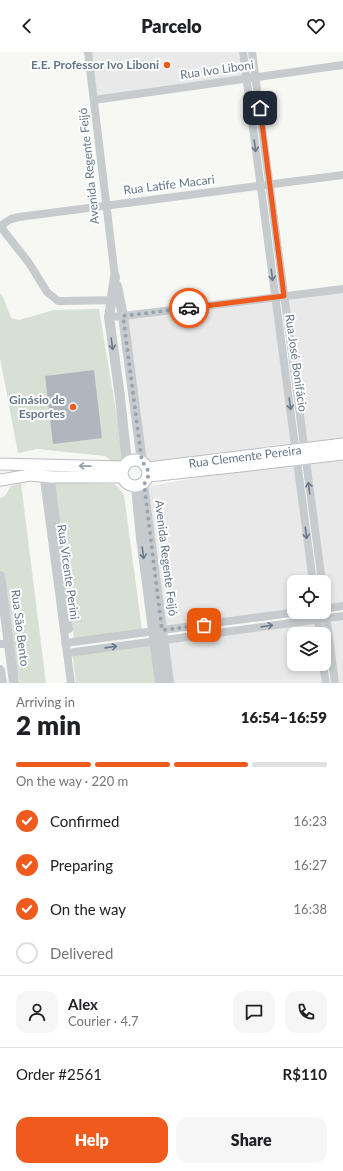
<!DOCTYPE html>
<html lang="en">
<head>
<meta charset="utf-8">
<style>
	:root { --surface:#fff; --page:#f6f6f6; --text:#202124; --muted:#757577; --line:#e0e0e0; --accent:#f05a1c }
	body { margin:0; font-family:Lato,sans-serif; background:var(--page); color:var(--text); height:100vh; display:flex; flex-direction:column; font-size:15px; white-space:nowrap }
	* { box-sizing:border-box; margin:0 }
	p { font-size:13px; color:var(--muted) }
	.icon { flex:none; width:22px; height:22px; fill:none; stroke:currentColor; stroke-width:2; stroke-linecap:round; stroke-linejoin:round }
	.map { position:relative; height:631px; overflow:hidden }
	.sheet { display:flex; flex-direction:column; background:var(--surface); flex:1 }
	.sheet>* { flex:none }
	.controls { position:absolute; left:287px; top:523px; display:grid; gap:8px }
	.controls a { display:grid; place-items:center; width:44px; height:44px; border-radius:8px; background:var(--surface); box-shadow:0 2px 6px #0003; font-size:20px }
	.pin { position:absolute; display:grid; place-items:center; width:34px; height:34px; color:#fff; margin:-17px; border-radius:8px; box-shadow:0 2px 6px #0006 }
	.courier { position:absolute; display:grid; place-items:center; width:40px; height:40px; margin:-20px; border:3px solid #f05a1c; border-radius:50%; background:#fff; color:#222; box-shadow:0 1px 5px #0007 }
	.summary em { font-style:normal; font-weight:800 }
	.summary div { display:flex; flex-direction:column-reverse }
	.summary { display:flex; align-items:center; justify-content:space-between; height:68px; padding:0 16px }
	h1 { font-size:26px; font-weight:800; line-height:30px }
	.bar { display:grid; grid-template-columns:repeat(4,1fr); gap:6px 4px; align-content:center; height:48px; padding:0 16px }
	.bar i { height:5px; border-radius:3px; background:var(--line) }
	.bar .on { background:var(--accent) }
	.bar p { grid-column:span 4 }
	.line { display:flex; align-items:center; gap:10px; padding:0 16px; border-top:1px solid var(--line) }
	.line div { flex:1 }
	.round { display:grid; place-items:center; flex:none; width:42px; height:42px; border-radius:12px; background:var(--page) }
	ol { padding:0 16px; list-style:none }
	li { display:flex; align-items:center; gap:12px; height:44px }
	li p { margin-inline-start:auto }
	li .icon { padding:4px; border-radius:50%; background:var(--accent); color:#fff; stroke-width:4 }
	li:last-child { color:var(--muted) }
	li i { width:22px; height:22px; border:2px solid var(--line); border-radius:50% }
	.cta { display:flex; gap:8px; margin-top:auto; padding:8px 16px }
	.cta a { flex:1; height:46px; border-radius:12px; background:var(--accent); color:#fff; font-size:16px; font-weight:800; line-height:46px; text-align:center }
	.cta a+a { background:var(--page); color:var(--text) }
	header { display:flex; justify-content:space-between; align-items:center; height:52px; padding:0 16px; background:var(--surface); font-size:18px; font-weight:800 }
	.map>svg:first-child { display:block }
</style>
</head>
<body>
<header><svg class="icon" aria-label="back" viewBox="0 0 24 24"><path d="M15 5l-7 7 7 7"/></svg>Parcelo<svg class="icon" aria-label="heart" viewBox="0 0 24 24"><path d="M12 20l-8-8c-3-5 5-10 8-4 3-6 11-1 8 4z"/></svg></header>
<div class="map">
<svg width="343" height="631" viewBox="0 0 343 631">
	<rect width="100%" height="100%" fill="#f7f8f4"/>
	<path fill="#e8e9e8" d="M88,0H243L246,26L94,48Z
		M343,237V392L305,398L284,244Z
		M275,245L296,398L145,414L123,264Z
		M343,402V554L325,557L324,530L306,407Z
		M297,407L313,530H294V560L162,578L146,435Z
		M343,564V631H335L326,566Z
		M318,567L320,582H294V612H323L326,631H169L164,588Z"/>
	<path fill="#d8e0d5" d="M0,241L3,245L11,266L19,268L54,258L99,257L124,407L115,412L105,404L37,397L18,401L0,306Z
		M53,430L114,432L119,436L124,443L142,578L74,586Z
		M21,431L46,631H20L1,556L0,547V446L5,444L11,434Z
		M155,589L160,631H76L72,600Z"/>
	<path fill="#afb6bd" d="M94,318L102,386L53,392L45,324Z"/>
	<g fill="none" stroke-linecap="round" stroke-linejoin="round">
		<g stroke="#b9bec3" stroke-width="13">
			<path id="secondary" d="M122 421a13 13 0 1 1 26 0a13 13 0 1 1-26 0Z
				M0,412L124,415
				M148,416L343,392
				M149,424L250,413L343,402
				M1,428L30,423L51,425H123"/>
		</g>
		<path stroke="#c7cbce" stroke-width="8" d="M88,0L115,225
			M243,0L313,530
			M252,0L322,530
			M94,48L343,13
			M0,174L11,167L19,165L343,123
			M0,174L29,211L47,240L58,249H65L116,248
			M109,265L123,264L343,237
			M50,419L69,577
			M43,420L71,631
			M324,548L335,631
			M324,557L343,554
			M317,560L320,582
			M65,591L298,560
			M0,592H8
			M67,601L343,564
			M323,612L326,631"/>
		<path stroke="#c7cbce" stroke-width="10" d="M115,225L109,265L120,345L127,411
			M117,234L123,264L142,410
			M143,432L169,631
			M136,435L141,486L160,631
			M0,524L14,631
			M0,618L2,631"/>
		<use href="#secondary" stroke="#fff" stroke-width="11"/>
	</g>
	<defs><path id="oneway-shaft" d="M-6 0H5M1.5-3L5.5 0L1.5 3" fill="none" stroke-width="1.6" stroke-linecap="round" stroke-linejoin="round"/></defs>
	<g stroke="#697a8c">
		<use href="#oneway-shaft" transform="translate(255 94) rotate(82)"/>
		<use href="#oneway-shaft" transform="translate(272 223) rotate(82)"/>
		<use href="#oneway-shaft" transform="translate(112 292) rotate(82)"/>
		<use href="#oneway-shaft" transform="translate(290 352) rotate(82)"/>
		<use href="#oneway-shaft" transform="translate(309 436) rotate(-97)"/>
		<use href="#oneway-shaft" transform="translate(306 481) rotate(83)"/>
		<use href="#oneway-shaft" transform="translate(143 501) rotate(82)"/>
		<use href="#oneway-shaft" transform="translate(267 574) rotate(-8)"/>
		<use href="#oneway-shaft" transform="translate(111 595) rotate(-8)"/>
	</g>
	<use stroke="#929fac" href="#oneway-shaft" transform="translate(85 414) rotate(-179)"/>
	<g fill="none" stroke-linecap="round" stroke-linejoin="round">
		<path stroke="#97a4ae" stroke-width="4" stroke-dasharray="0 7.2" d="M189,256L123,264L142,410C150,417 150,425 144,432L162,578L204,573"/>
		<path stroke="#f05a1c" stroke-width="5" d="M189,256L284,244L260,56"/>
	</g>
	<g fill="#f05a1c" stroke="#fff" stroke-width="1.5">
		<circle cx="167" cy="13" r="4"/>
		<circle cx="73" cy="355" r="4"/>
	</g>
	<g text-anchor="middle" stroke-width="4" stroke-linejoin="round" paint-order="stroke">
		<g font-size="12" font-weight="bold" fill="#647688" stroke="#fff" text-anchor="end">
			<text x="159" y="17">E.E. Professor Ivo Liboni</text>
			<text x="65" y="352">Ginásio de<tspan x="65" dy="14">Esportes</tspan></text>
		</g>
		<g font-size="12" fill="#647688" stroke="#fff">
			<text transform="translate(217 18) rotate(-8)" y="4">Rua Ivo Liboni</text>
			<text transform="translate(89 114) rotate(-96)" y="4">Avenida Regente Feijó</text>
			<text transform="translate(169 133) rotate(-7)" y="4">Rua Latife Macari</text>
			<text transform="translate(296 311) rotate(82)" y="4">Rua José Bonifácio</text>
			<text transform="translate(245 405) rotate(-7)" y="4">Rua Clemente Pereira</text>
			<text transform="translate(166 506) rotate(83)" y="4">Avenida Regente Feijó</text>
			<text transform="translate(68 520) rotate(82)" y="4">Rua Vicente Perini</text>
			<text transform="translate(20 576) rotate(83)" y="4">Rua São Bento</text>
		</g>
	</g>
</svg>
<div class="controls">
<a><svg class="icon" aria-label="locate" viewBox="0 0 24 24"><circle cx="12" cy="12" r="6"/><path d="M12 2v4M12 18v4M2 12h4M18 12h4"/></svg></a>
<a><svg class="icon" aria-label="layers" viewBox="0 0 24 24"><path d="M12 4l9 5-9 5-9-5zM3 14l9 5 9-5"/></svg></a>
</div>
<div class="pin" style="left:204px;top:573px;background:#ea580c"><svg class="icon" aria-label="bag" viewBox="0 0 24 24"><path d="M5 8h14l-1 12H6zM9 8a3 3 0 0 1 6 0"/></svg></div>
<div class="pin" style="left:260px;top:56px;background:#1f2937"><svg class="icon" aria-label="home" viewBox="0 0 24 24"><path d="M3 11l9-7 9 7M6 9v11h12V9"/></svg></div>
<div class="courier" style="left:189px;top:256px"><svg class="icon" aria-label="car" viewBox="0 0 24 24"><path d="M5 17H2v-5l4-1 3-4h7l3 4 3 1v5h-3M9 17h6M6 11h13"/><circle cx="7" cy="17" r="2"/><circle cx="17" cy="17" r="2"/></svg></div>
</div>
<section class="sheet">
<div class="summary"><div><h1>2 min</h1><p>Arriving in</p></div><em>16:54–16:59</em></div>
<div class="bar"><i class="on"></i><i class="on"></i><i class="on"></i><i></i><p>On the way · 220 m</p></div>
<ol>
<li><svg class="icon" aria-label="check" viewBox="0 0 24 24"><path d="M5 12l5 5 9-10"/></svg>Confirmed<p>16:23</p></li>
<li><svg class="icon" aria-label="check" viewBox="0 0 24 24"><path d="M5 12l5 5 9-10"/></svg>Preparing<p>16:27</p></li>
<li><svg class="icon" aria-label="check" viewBox="0 0 24 24"><path d="M5 12l5 5 9-10"/></svg>On the way<p>16:38</p></li>
<li><i></i>Delivered</li>
</ol>
<div class="line" style="height:72px"><a class="round"><svg class="icon" aria-label="person" viewBox="0 0 24 24"><circle cx="12" cy="8" r="4"/><path d="M4 21q1-7 8-7t8 7"/></svg></a><div><b>Alex</b><p>Courier · 4.7</p></div><a class="round"><svg class="icon" aria-label="chat" viewBox="0 0 24 24"><path d="M4 5h16v11H9l-5 4z"/></svg></a><a class="round"><svg class="icon" aria-label="phone" viewBox="0 0 24 24"><path d="M5 4h4l2 5-3 2q2 4 5 5l2-3 5 2v4C11 20 4 13 5 4z"/></svg></a></div>
<div class="line" style="height:52px"><div>Order #2561</div><b>R$110</b></div>
<div class="cta"><a>Help</a><a>Share</a></div>
</section>
</body>
</html>
